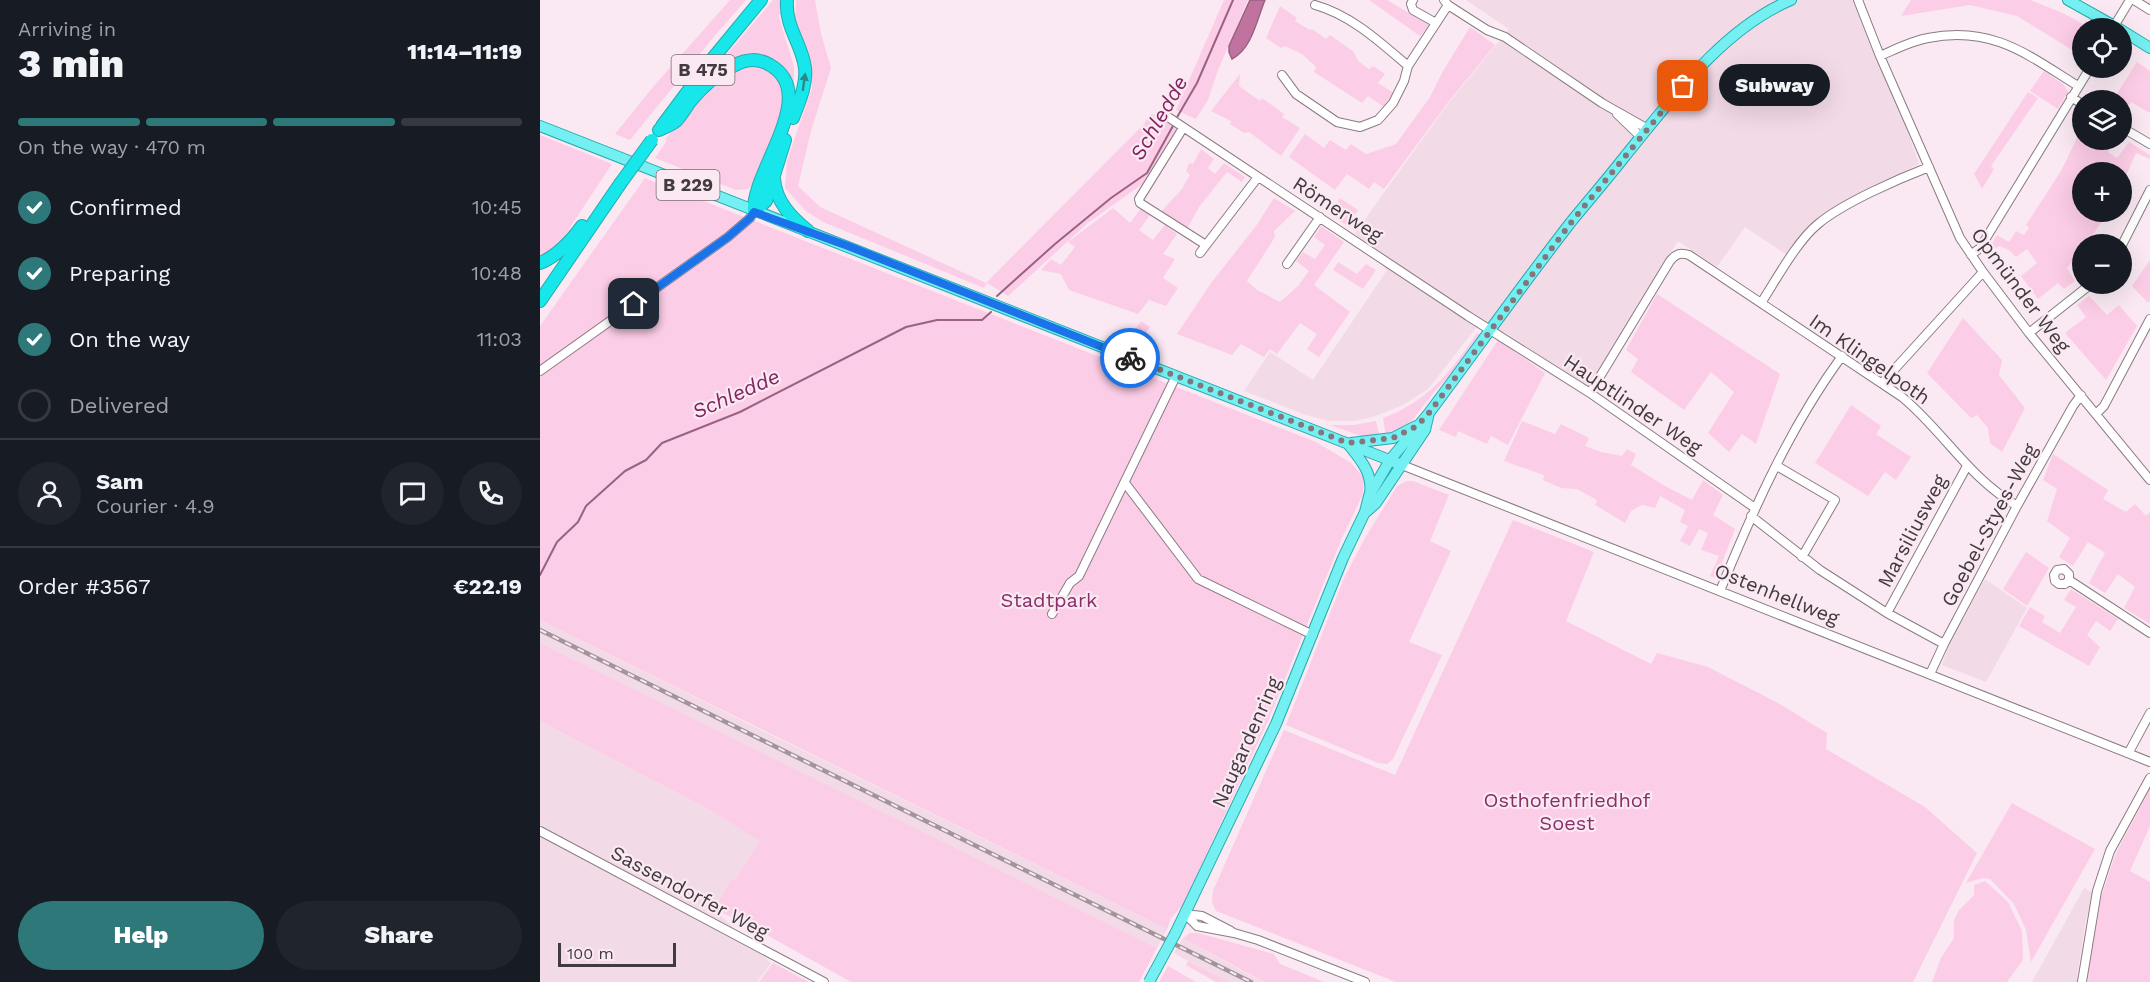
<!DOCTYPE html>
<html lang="en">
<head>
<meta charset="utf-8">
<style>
	:root { --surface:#171b24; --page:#20242c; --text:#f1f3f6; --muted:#9ea1a6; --line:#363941; --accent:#2e787a }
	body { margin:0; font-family:"Work Sans",sans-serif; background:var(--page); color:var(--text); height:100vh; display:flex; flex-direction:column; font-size:22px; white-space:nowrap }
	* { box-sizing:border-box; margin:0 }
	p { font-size:20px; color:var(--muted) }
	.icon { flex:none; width:33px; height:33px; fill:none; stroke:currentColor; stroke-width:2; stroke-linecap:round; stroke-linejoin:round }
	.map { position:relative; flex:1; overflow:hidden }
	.sheet { display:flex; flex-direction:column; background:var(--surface); width:540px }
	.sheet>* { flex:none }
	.buttons { position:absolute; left:1532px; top:18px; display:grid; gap:12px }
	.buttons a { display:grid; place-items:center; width:60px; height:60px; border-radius:50%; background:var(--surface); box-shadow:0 6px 24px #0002; font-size:30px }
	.scale { position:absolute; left:18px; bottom:15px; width:118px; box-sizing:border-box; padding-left:6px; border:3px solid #413a3e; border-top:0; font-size:16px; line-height:21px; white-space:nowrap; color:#413a3e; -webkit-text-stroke:4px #fae9f2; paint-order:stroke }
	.pin { position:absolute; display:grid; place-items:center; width:51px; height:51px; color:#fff; margin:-26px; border-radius:12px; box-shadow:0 3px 9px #0006 }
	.courier { position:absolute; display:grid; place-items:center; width:60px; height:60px; margin:-30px; border:4px solid #1a73e8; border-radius:50%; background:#fff; color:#222; box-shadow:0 2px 8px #0007 }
	.bubble { position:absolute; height:42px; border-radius:21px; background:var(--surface); box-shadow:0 6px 24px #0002; font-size:20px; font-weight:800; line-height:42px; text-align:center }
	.overview em { font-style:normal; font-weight:800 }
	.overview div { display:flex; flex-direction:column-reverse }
	.overview { display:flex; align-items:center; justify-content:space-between; height:102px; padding:0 18px }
	h1 { font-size:39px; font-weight:800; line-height:45px }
	.bar { display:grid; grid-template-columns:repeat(4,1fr); gap:9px 6px; align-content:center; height:72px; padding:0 18px }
	.bar i { height:8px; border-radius:4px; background:var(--line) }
	.bar .active { background:var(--accent) }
	.bar p { grid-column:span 4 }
	.line { display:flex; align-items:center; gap:15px; padding:0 18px; border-top:2px solid var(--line) }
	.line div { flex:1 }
	.round { display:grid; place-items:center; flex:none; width:63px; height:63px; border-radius:32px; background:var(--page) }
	ol { padding:0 18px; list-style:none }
	li { display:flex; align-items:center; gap:18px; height:66px }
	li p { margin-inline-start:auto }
	li .icon { padding:6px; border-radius:50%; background:var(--accent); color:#fff; stroke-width:4 }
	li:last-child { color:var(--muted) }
	li i { width:33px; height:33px; border:3px solid var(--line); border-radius:50% }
	.primary-button { display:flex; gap:12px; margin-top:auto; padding:12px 18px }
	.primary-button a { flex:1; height:69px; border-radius:36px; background:var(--accent); color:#fff; font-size:24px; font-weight:800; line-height:69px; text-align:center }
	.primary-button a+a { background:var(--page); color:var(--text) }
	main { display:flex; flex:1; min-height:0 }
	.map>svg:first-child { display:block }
</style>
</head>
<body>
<main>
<section class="sheet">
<div class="overview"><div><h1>3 min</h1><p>Arriving in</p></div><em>11:14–11:19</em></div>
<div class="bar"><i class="active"></i><i class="active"></i><i class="active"></i><i></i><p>On the way · 470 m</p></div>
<ol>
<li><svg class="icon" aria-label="check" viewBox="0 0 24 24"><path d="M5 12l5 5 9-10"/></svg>Confirmed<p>10:45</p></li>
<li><svg class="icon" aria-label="check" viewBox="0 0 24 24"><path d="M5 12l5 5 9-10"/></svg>Preparing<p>10:48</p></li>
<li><svg class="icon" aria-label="check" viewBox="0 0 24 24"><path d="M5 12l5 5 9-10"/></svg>On the way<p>11:03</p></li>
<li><i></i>Delivered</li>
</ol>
<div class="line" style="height:108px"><a class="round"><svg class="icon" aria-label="person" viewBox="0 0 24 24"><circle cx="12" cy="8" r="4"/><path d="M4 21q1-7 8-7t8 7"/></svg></a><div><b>Sam</b><p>Courier · 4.9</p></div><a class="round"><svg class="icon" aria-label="chat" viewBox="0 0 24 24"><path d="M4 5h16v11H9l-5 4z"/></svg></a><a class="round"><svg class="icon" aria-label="phone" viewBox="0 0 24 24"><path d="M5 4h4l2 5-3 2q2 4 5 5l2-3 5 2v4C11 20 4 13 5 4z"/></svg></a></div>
<div class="line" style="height:78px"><div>Order #3567</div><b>€22.19</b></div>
<div class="primary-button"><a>Help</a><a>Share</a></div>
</section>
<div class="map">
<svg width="1610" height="982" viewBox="0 0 1610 982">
	<rect width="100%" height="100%" fill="#fae9f2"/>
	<path fill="#f2dae6" d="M926,0H1312L1366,127L1379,164L1305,203L1247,255L1205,227L1177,267L1138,241L1048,388L965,332L936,328L888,389L863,405L833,417L814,421H790L766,415L704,391L730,352L773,380L847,270L815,233L907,105L969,29Z
		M1445,579L1487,608L1446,682L1402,665L1408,647Z
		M0,620L215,727L627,929L617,948L294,789L0,643Z
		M0,721L170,810L221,841L195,880L193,879L174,909L231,963L217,982H0Z
		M1544,888L1553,893L1546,919L1537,977L1548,982H1492Z
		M643,938L713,977L724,982H690L648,961L634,953Z"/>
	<path fill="#fccde6" d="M190,0H206L177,33L90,140L75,134L113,87Z
		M233,0H242L239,18L254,66V92C248,61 222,47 193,58C185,62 177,70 169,75Z
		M256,0H275L281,34L291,68L271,131L258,186L280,207L446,283L603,125L611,114L620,116L638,130L612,177L548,223L468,296L447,283L444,288L283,222L265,210L245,188L247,161L272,88L271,62L255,21Z
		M684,0H708L678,70L668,100L656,119L636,110Z
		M829,0H847L889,25L880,36Z
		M1371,0H1490L1523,13L1550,28H1542V56L1477,16L1430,5L1361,16Z
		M740,6L757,18L755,21L770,30L772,29L786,39L790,35L814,52L818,61L829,69L833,66L845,74L838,83L854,93L844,107L828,96L822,103L774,72L776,67L762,54L745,46L741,48L726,38Z
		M930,27L955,45L909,101L844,189L834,182L829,189L807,174L795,190L749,157L765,134L784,148L790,140L806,150L811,144L826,154L856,144L890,97L903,71Z
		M1597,62L1610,71V113L1591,102L1581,117V100H1573Z
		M212,64C218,66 229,67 233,72C261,98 226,154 214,183L208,189L196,190L115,158L127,141L125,140L151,106L188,73Z
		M1504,71L1523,84L1528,92L1518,109L1490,91Z
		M700,74L699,86L720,101L722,98L744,114L742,117L760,128L741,156L709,132L704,133L690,124L691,121L671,111Z
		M1488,92L1498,98L1451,166L1454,169L1442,189L1434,174Z
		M1541,130L1542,140H1558L1570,147L1568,152L1577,158L1589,142L1610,155V159L1596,153L1581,187V172H1542V212H1568L1548,242L1546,244H1542V250L1527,268L1535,281L1524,289L1518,283L1498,299L1481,276L1497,263L1487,249L1476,257L1469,250L1459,246L1447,252L1457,235L1469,242L1476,231L1484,235L1489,228L1486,225L1521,171Z
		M0,135L72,164L25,235L13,249L0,256Z
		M661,149L674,159L668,168L675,174L684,163L705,177L702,182L687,172L659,207L646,231L619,214L642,189L650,175L646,171L649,163L653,164Z
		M105,178L776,442L811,463L824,478L823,494L802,538L728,721L643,905L631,918L627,929L0,620V326Z
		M734,198L755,211L734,231L735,237L707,281L717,290L740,302L758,286L769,271L756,261L763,252L775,259L785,245L774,237L781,226L804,242L774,285L810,312L779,357L767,349L777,334L760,323L737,354L730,349L724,357L701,344L692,355L637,334L671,283L716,226Z
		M800,198L818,210L808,226L790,214Z
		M573,208L590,223L601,208L610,215L599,230L613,240L625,225L637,234L623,254L635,259L623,278L638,288L626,306L609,300L598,314L529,290L521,274L501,270L511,259L521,265L535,247L528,242Z
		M1610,260V300L1608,303L1592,286Z
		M798,262L817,274L826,264L836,270L823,289L793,270Z
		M1117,294L1240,374L1216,444L1202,434L1189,452L1168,433L1194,392L1171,372L1144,410L1091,372L1098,359L1086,350Z
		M1549,296L1567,315L1579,305L1597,326L1566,380L1525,333L1546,317L1537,305Z
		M1423,318L1462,360L1459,375L1485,408L1462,452L1450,443L1448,428L1437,415L1431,418L1387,373Z
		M601,321L610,327L596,347L587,343Z
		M938,332L939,336L913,372L895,391L873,419L859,431L846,437L843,418C889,401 911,371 938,332Z
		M958,340L1005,373L968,445L951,436L947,444L918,431L916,437L899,430Z
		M1311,405L1341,426L1336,434L1371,457L1356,480L1345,472L1328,496L1275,463Z
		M836,421L840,438L824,437L790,425H814Z
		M982,421L1015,434L1021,424L1049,438L1045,446L1061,452L1082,456L1087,449L1096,454L1091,465L1125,486L1152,500L1163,480L1183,495L1173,515L1195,529L1176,578L1170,576L1179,556L1161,550L1168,533L1159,529L1150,546L1140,541L1148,526L1140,522L1145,510L1120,496L1115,508L1102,505L1091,511L1085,523L1055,505L1057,500L1037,489L1021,488L1003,480L1004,475L964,461Z
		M1513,454L1568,490L1563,499L1586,512L1595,504L1606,516L1610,512V624L1584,608L1595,587L1578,574L1565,593L1549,583L1565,553L1548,542L1533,566L1519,557L1530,538L1507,521L1517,489L1503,480Z
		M867,481H873L909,495L890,541L911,551L869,642L902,655L853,759L847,764L838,763L746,725L804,578L825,538L854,491L857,486Z
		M973,520L1054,552L1026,621L1111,664L1117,653L1168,667L1238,703L1287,733L1286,749L1385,807L1437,853L1373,982H856L676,911L672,903L673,891L744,730L855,775Z
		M1486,552L1509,568L1487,606L1463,589Z
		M1531,589L1578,619L1570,631L1556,621L1547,635L1560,647L1549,666L1479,626L1490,607L1505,616L1502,622L1520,633L1536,607L1524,600Z
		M0,643L617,948L599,982H311L207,924L174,909L192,879L195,880L220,841L170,810L0,721Z
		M1610,789V826L1590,871L1610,882V982H1548L1550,957L1561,897L1576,853Z
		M1472,803L1555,849L1491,962L1486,930L1474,904L1450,879L1443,878L1426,883Z
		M1445,881L1468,902L1482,931L1483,960L1467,982H1392L1401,958L1414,938V920L1419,910L1434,895V885Z
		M650,933H658L734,954L740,964L784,982H724L643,938Z
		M648,961L690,982H676L646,965Z
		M233,963L269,982H219Z
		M628,966L656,982H619Z"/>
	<path fill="#c0739f" stroke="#9a6282" stroke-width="1.5" d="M710,0H725C717,19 712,49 692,59L689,52V46Z"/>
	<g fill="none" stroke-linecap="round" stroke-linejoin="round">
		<path stroke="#9a6282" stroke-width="2" d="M636,119L657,83L693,0
			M457,296L515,244L571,198L607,173L634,124
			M0,575L17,542L38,522L46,506L85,471L106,460L122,443L200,412L366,327L397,320H442L451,312"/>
		<g stroke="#8a7b83" stroke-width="10">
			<path id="minor" d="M873,0L871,4L873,10L896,23
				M904,0L908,5L947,30L965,37L1062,103L1108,129
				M1318,0L1340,56L1420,238L1443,272L1489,333L1610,480
				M1594,0L1610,10
				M775,5C811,15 840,42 868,66
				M1573,28L1590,0
				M1340,56C1356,49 1371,41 1388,38C1452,25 1488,55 1538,86
				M742,75L756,94L797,122L820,127L838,120L853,103L864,81L868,66L908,5
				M1531,97L1542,104
				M1077,114L1101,137
				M628,117L928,316L1050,393L1215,508
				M1581,127L1610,144
				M643,128L599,199L600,203L666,245
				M1581,247L1610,190
				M660,253L718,177
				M1431,255L1440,248L1550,68
				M747,264L780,217
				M1221,303C1236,280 1257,241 1278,224C1303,203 1358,179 1389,167
				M1489,333L1551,284
				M0,371L188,237L210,218L214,211
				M1342,383L1443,272
				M1050,393L1130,261C1136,254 1140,252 1149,255L1362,397C1404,432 1428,477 1477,506
				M1556,414L1564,406L1610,319
				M862,465L1610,762
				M1237,466L1295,500L1262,557
				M585,483L658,579L773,635
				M1211,516L1280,570L1347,613L1404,644
				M1529,580L1525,584H1519L1515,581L1514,575L1517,570L1524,569L1529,574V580L1610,633
				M1180,591C1213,510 1250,427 1302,356
				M1347,613L1427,466
				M512,614L530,583L539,576L636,376
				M1390,674L1404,644L1477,506L1533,406L1541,395
				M1589,752L1610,713
				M0,831L284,982
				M645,914L657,926L694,933L718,940L825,982
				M645,914L662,916L691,931
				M1542,982L1557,891L1570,851L1610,778"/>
		</g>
		<g stroke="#26aaae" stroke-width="12">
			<path id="major" d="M1528,0L1578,28
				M1581,30L1610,48
				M0,126L862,465
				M811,443L853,438L876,426
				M808,444C820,459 833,473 830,493
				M826,512L836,503L885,430L889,413
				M635,934L736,724L803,558L825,512L829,496L850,460L889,413C936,350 982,285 1031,222C1049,200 1068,178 1086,155C1132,99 1182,29 1251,0"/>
		</g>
		<g stroke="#26aaae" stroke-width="14">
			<path id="highway" d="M247,0C245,28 262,43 265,68C267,85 259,102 253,118
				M122,126L169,63L221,0
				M119,130C125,127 131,125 136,121C141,116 145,109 149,103C161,88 178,73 195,65C206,59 219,58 230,65C281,94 212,170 214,211
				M234,179C236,202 251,217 268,231
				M214,211L226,201L245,140
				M0,263C18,256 31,241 42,226
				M0,301L80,184"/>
		</g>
		<use href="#minor" stroke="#fff" stroke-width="8"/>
		<use href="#major" stroke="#74f0f2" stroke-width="10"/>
		<use href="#highway" stroke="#17e6ea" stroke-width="12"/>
		<g stroke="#a1959c" stroke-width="4.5">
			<path id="rail" d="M0,630L711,982"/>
		</g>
		<use href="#rail" stroke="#fae9f2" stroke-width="2" stroke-dasharray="7" stroke-linecap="butt"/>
		<g stroke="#26aaae" stroke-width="12" stroke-linecap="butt">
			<path id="major-bridge" d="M609,982L635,934"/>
		</g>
		<g stroke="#26aaae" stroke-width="14" stroke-linecap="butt">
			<path id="highway-bridge" d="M80,184L112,140"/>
		</g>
		<use href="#major-bridge" stroke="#74f0f2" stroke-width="10"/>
		<use href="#highway-bridge" stroke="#17e6ea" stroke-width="12"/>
	</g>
	<defs><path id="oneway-solid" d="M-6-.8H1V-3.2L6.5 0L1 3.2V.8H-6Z" transform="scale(1.5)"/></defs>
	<use fill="#2e878b" href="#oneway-solid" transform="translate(264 82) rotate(-82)"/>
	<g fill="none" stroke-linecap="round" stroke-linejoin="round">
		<path stroke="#82777d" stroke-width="6" stroke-dasharray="0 10.8" d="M590,358L808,443L853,438L877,426L889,413L1033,220L1143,86"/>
		<path stroke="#1a73e8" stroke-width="8" d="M94,304L188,237L210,218L214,212L308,246L590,358"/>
	</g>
	<g text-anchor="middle" stroke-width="4.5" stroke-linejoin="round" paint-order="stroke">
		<g fill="#fae9f2" stroke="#786e74" stroke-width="1.5">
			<rect x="131.5" y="55" width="63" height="30" rx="4.5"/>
			<rect x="116.5" y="170" width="63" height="30" rx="4.5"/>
		</g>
		<g font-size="18" font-weight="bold" fill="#413a3e">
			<text x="163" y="76">B 475</text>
			<text x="148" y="191">B 229</text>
		</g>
		<g font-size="20" fill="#413a3e" stroke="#fae9f2">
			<text transform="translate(798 209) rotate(33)" y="7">Römerweg</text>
			<text transform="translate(1481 290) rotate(53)" y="7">Opmünder Weg</text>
			<text transform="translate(1330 359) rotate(35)" y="7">Im Klingelpoth</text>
			<text transform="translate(1093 404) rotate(34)" y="7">Hauptlinder Weg</text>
			<text transform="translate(1449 525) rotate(-62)" y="7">Goebel-Styes-Weg</text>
			<text transform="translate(1372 531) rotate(-62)" y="7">Marsiliusweg</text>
			<text transform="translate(1237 594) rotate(22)" y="7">Ostenhellweg</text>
			<text transform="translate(706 742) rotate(-66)" y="7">Naugardenring</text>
			<text transform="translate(150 892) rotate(28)" y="7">Sassendorfer Weg</text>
		</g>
		<g font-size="20" fill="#8a2e68" stroke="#fae9f2">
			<text x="509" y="607">Stadtpark</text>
			<text x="1027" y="807">Osthofenfriedhof<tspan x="1027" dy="23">Soest</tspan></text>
		</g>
		<g font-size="21" font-style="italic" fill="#80245f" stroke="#fae9f2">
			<text transform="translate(619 118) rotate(-60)" y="7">Schledde</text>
			<text transform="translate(196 394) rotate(-24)" y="7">Schledde</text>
		</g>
	</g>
</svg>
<div class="buttons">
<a><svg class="icon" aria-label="locate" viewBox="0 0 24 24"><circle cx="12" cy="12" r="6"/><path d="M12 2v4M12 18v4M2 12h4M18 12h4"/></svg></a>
<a><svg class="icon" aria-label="layers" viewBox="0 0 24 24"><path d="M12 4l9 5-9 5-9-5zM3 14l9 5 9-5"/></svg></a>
<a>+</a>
<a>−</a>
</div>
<div class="scale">100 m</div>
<div class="pin" style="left:1143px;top:86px;background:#ea580c"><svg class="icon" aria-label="bag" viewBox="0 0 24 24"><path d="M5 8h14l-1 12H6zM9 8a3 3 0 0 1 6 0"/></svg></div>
<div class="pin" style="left:94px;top:304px;background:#1f2937"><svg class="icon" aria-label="home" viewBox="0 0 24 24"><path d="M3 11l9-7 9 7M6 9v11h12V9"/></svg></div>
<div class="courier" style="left:590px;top:358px"><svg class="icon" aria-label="bike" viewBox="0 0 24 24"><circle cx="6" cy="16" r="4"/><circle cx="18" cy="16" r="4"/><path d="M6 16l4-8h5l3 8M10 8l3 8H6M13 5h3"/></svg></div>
<div class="bubble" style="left:1179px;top:64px;width:111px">Subway</div>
</div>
</main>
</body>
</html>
